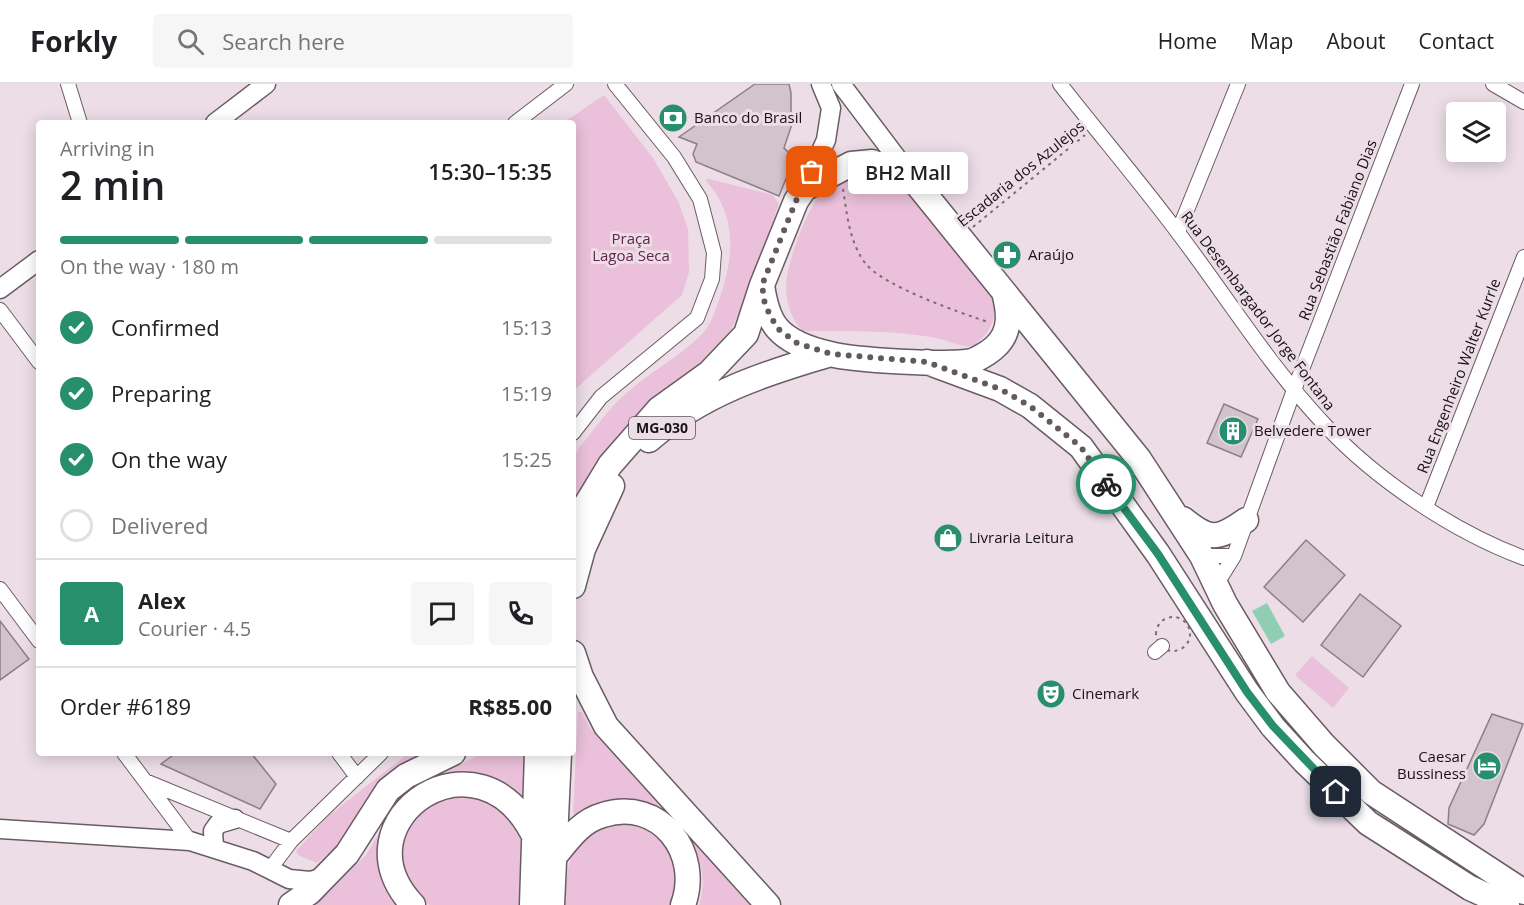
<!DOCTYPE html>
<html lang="en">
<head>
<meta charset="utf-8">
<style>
	:root { --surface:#fff; --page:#f6f6f6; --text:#202124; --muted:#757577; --line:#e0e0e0; --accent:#288f6c }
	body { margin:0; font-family:"Open Sans",sans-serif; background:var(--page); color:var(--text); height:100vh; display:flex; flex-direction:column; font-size:22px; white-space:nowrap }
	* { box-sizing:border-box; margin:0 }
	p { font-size:20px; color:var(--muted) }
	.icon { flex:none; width:33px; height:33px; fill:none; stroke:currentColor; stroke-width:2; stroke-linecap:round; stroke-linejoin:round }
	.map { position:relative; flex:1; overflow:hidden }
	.side { position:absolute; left:36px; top:36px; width:540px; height:636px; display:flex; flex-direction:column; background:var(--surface); border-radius:6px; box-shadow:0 3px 15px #0003 }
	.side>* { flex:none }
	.tools { position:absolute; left:1446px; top:18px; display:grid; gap:12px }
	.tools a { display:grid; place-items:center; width:60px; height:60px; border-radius:6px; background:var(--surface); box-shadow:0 3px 15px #0003; font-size:30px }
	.pin { position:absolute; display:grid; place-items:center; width:51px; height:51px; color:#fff; margin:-26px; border-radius:12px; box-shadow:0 3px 9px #0006 }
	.courier { position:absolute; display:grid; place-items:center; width:60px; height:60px; margin:-30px; border:4px solid #288f6c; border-radius:50%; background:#fff; color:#222; box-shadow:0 2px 8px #0007 }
	.bubble { position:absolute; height:42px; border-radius:6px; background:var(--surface); box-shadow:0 3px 15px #0003; font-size:20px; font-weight:600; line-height:42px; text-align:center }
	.head em { font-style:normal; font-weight:600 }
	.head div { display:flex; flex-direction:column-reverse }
	.head { display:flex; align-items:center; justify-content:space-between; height:102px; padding:0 24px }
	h1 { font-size:39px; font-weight:600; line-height:45px }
	.bar { display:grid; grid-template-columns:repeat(4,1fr); gap:9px 6px; align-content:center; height:72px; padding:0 24px }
	.bar i { height:8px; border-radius:4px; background:var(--line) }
	.bar .selected { background:var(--accent) }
	.bar p { grid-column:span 4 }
	.line { display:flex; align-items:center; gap:15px; padding:0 24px; border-top:2px solid var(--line) }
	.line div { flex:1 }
	.round { display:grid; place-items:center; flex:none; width:63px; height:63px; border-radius:6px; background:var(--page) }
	ol { padding:0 24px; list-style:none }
	li { display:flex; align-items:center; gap:18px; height:66px }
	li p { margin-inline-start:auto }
	li .icon { padding:6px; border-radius:50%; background:var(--accent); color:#fff; stroke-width:4 }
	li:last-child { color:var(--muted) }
	li i { width:33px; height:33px; border:3px solid var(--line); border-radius:50% }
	header { display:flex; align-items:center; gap:36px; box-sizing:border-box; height:84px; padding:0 30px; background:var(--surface); border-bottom:2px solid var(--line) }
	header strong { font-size:28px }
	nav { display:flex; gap:33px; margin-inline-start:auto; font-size:21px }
	.search { width:420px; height:54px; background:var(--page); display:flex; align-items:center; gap:15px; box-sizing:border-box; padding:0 21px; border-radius:6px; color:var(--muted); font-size:22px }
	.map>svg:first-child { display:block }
</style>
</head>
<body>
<header>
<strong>Forkly</strong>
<div class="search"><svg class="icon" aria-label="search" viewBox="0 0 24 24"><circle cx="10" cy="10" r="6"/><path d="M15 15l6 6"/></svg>Search here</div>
<nav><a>Home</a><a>Map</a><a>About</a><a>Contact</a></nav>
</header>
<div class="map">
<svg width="1524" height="821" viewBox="0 0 1524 821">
	<rect width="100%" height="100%" fill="#ecdde6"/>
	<path fill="#ebc0da" d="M604,11L653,74L679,119L688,145L689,188L682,211L573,307V39H563Z
		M861,93C872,93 883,92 893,98C924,116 969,183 994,212C998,235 990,249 972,263C957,262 945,255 931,253C889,246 846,247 803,247C791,236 786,218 786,201C786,182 807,125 820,111C830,100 847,96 861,93Z
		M709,95L773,111L779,120C763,164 743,237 714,271C668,324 607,358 573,421V374L579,364C593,347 607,327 623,312C648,289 680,273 703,249C711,240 715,227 719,216C734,175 738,130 705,96Z
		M1312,572L1349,604L1333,624L1295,591Z
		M578,628H582L590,644L753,821H699C711,781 694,762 666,737C655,727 646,717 631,716C610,714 592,732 573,730Z
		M409,669H432L338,761L317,779L298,771L296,767L328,732Z
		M482,669H530L529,719L434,697L381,787L386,806L396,821H309L326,811L366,771L396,721L407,709Z
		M460,713C487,714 511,730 521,756C528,774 523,802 522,821H430C421,816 416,809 411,800C386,760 418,717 460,713Z
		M624,738C667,747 687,779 669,821H565C568,771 568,749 624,738Z"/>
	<path fill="#90ceb3" d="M1267,519L1285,552L1271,560L1252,527Z"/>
	<path fill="#d2c3cc" stroke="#8d7f87" stroke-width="1.5" d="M755,0H789L791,9V27L787,38L792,40L784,64L789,69L792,80L779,112L696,78L693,70L697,60L679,53Z
		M1224,320L1258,335L1241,373L1207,359Z
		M1306,456L1345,491L1303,538L1264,503Z
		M1360,510L1401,542L1363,593L1321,561Z
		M0,537L29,575L0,596Z
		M1492,630L1523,640L1484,740L1474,751L1448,740L1449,724Z
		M176,669H251L276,700L260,725L161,680Z"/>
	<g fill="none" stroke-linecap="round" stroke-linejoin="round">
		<g stroke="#695c64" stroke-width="16">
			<path id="street" d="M68,0L80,39
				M1060,0C1099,50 1141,99 1179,150C1227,213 1270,283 1325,341C1376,396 1454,448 1524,474
				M1493,0L1524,18
				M515,39L566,0
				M1178,148L1238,0
				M0,226L39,278
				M573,349L601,313L697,234L712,195L714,169L700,115L674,73L615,0
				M1426,423L1524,173
				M1202,472H1234
				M1216,501L1234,472L1294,306L1412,0
				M0,505L39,557
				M1155,568L1162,562
				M124,669L190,757
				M339,669L357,693
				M145,697L291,757
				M270,785L291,757L381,669"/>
		</g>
		<g stroke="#695c64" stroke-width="21">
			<path id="secondary" d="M841,0L912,94
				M215,39L266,0
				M804,105L826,56L831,24L821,0
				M0,205L39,176
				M0,745L190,757L253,777L289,795L310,797L326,793
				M214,763L213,747L218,740L235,735"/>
		</g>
		<g stroke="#695c64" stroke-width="27">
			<path id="highway" d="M762,201C764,215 767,232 777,244C789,258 812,266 830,270C852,276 950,282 972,277C978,275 990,268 995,263C1012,248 1009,227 1004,208
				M927,278L1000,305L1030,322L1081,363L1158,470L1247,608L1273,643L1304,677L1368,739L1470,804L1507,821
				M649,356C701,310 765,289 831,270
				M1183,435C1210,457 1218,456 1246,436
				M573,442L610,381L659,325L709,289L746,250L762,201L796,117L804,105L851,80L872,78L912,94L1139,375L1202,472L1225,520L1278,608L1324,661L1371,708L1524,808
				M573,502L583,465L612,402
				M573,569L581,593L606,642L768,821
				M555,772C569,755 581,737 603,731C660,713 702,769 683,821
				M291,821L310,808L347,770L388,706L406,692L453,669
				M413,821C333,737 481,635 536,756
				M532,821L537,669
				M552,821L559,669"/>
		</g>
		<path stroke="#776e74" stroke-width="2" stroke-dasharray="3 4.5" stroke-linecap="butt" d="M843,105C847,130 849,157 865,179C883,202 958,228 988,238
			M973,143L1085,51
			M1156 550a17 17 0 1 1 34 0a17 17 0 1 1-34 0Z"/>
		<use href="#street" stroke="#fff" stroke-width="14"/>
		<use href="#secondary" stroke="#fff" stroke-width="18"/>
		<use href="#highway" stroke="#fff" stroke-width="24"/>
	</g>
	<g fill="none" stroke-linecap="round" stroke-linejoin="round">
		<path stroke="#625a5f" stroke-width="6" stroke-dasharray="0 10.8" d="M812,88L796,117L762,201L765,221L777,244L797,259L831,270L927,278L1000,305L1030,322L1081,363L1106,400"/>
		<path stroke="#288f6c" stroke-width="8" d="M1106,400L1158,470L1247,608L1273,642L1336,708"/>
	</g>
	<defs>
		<g id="bank-disc" transform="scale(1.5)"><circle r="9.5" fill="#288f6c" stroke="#ecdde6"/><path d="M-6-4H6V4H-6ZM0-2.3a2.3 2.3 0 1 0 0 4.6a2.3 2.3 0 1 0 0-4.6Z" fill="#fff"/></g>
		<g id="pharmacy-disc" transform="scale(1.5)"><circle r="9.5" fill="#288f6c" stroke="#ecdde6"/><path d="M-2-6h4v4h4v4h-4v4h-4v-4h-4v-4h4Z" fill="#fff"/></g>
		<g id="building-disc" transform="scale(1.5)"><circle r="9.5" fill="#288f6c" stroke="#ecdde6"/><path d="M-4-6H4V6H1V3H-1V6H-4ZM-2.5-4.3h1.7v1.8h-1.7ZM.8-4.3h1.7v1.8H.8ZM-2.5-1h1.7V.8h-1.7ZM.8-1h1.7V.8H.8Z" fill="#fff"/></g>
		<g id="shop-disc" transform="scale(1.5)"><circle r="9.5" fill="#288f6c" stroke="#ecdde6"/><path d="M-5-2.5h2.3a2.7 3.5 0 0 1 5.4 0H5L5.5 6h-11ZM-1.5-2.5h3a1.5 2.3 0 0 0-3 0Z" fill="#fff"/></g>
		<g id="theatre-disc" transform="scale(1.5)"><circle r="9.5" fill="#288f6c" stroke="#ecdde6"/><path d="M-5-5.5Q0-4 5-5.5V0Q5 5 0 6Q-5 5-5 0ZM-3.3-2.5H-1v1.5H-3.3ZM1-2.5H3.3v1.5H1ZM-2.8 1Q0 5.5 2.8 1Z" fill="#fff"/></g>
		<g id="hotel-disc" transform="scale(1.5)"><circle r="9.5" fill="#288f6c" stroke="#ecdde6"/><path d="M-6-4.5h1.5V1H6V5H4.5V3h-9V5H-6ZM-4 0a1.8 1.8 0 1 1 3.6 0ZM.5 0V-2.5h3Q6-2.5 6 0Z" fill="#fff"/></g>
	</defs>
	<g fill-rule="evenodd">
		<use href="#bank-disc" x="673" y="34"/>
		<use href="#pharmacy-disc" x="1007" y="171"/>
		<use href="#building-disc" x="1233" y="347"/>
		<use href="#shop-disc" x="948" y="454"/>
		<use href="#theatre-disc" x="1051" y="610"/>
		<use href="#hotel-disc" x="1487" y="682"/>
	</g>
	<g text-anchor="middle" stroke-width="6" stroke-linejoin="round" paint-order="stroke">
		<rect fill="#ecdde6" stroke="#585054" stroke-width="1.5" x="629" y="333" width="66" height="22" rx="4.5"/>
		<g font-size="14" font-weight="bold" fill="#181316">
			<text x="662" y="349">MG-030</text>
		</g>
		<g font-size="15" fill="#181316" stroke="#ecdde6" text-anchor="start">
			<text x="694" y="39">Banco do Brasil</text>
			<text x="1028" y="176">Araújo</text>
			<text x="1254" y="352">Belvedere Tower</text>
			<text x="969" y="459">Livraria Leitura</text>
			<text x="1072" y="615">Cinemark</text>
			<text x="1466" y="678" text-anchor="end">Caesar<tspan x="1466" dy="17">Bussiness</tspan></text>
		</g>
		<g font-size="15" fill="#181316" stroke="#ecdde6">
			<text transform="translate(1021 90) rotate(-39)" y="5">Escadaria dos Azulejos</text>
			<text transform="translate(1338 146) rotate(-69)" y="5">Rua Sebastião Fabiano Dias</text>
			<text transform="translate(1258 227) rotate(53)" y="5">Rua Desembargador Jorge Fontana</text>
			<text transform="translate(1459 292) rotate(-69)" y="5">Rua Engenheiro Walter Kurrle</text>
		</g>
		<g font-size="15" fill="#61244e" stroke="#ecdde6">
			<text x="631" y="160">Praça<tspan x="631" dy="17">Lagoa Seca</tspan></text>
		</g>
	</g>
</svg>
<div class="tools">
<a><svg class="icon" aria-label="layers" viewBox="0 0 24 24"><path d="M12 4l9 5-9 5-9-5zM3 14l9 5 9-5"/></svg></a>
</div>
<div class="pin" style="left:812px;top:88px;background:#ea580c"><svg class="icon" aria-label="bag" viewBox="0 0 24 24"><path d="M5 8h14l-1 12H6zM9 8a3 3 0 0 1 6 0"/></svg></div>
<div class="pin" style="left:1336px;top:708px;background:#1f2937"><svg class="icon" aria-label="home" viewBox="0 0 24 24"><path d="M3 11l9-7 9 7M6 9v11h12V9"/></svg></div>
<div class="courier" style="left:1106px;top:400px"><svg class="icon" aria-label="bike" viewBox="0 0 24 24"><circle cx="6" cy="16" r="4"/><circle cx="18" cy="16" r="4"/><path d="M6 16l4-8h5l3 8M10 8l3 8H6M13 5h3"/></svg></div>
<div class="bubble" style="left:848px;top:68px;width:120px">BH2 Mall</div>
<section class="side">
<div class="head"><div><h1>2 min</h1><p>Arriving in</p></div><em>15:30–15:35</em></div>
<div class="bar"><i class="selected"></i><i class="selected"></i><i class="selected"></i><i></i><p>On the way · 180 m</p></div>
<ol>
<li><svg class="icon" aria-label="check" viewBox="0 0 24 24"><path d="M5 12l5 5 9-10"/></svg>Confirmed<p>15:13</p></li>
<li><svg class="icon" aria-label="check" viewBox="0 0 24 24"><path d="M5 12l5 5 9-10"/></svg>Preparing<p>15:19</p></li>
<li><svg class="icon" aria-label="check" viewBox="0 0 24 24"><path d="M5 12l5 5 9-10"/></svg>On the way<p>15:25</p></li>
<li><i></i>Delivered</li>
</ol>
<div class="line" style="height:108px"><b class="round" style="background:var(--accent);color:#fff">A</b><div><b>Alex</b><p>Courier · 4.5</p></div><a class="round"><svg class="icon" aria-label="chat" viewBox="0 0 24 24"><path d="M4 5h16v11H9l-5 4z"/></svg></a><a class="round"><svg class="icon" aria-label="phone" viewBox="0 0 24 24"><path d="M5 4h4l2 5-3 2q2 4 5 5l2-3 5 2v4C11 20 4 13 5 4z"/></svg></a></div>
<div class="line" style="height:78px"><div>Order #6189</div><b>R$85.00</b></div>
</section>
</div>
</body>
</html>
